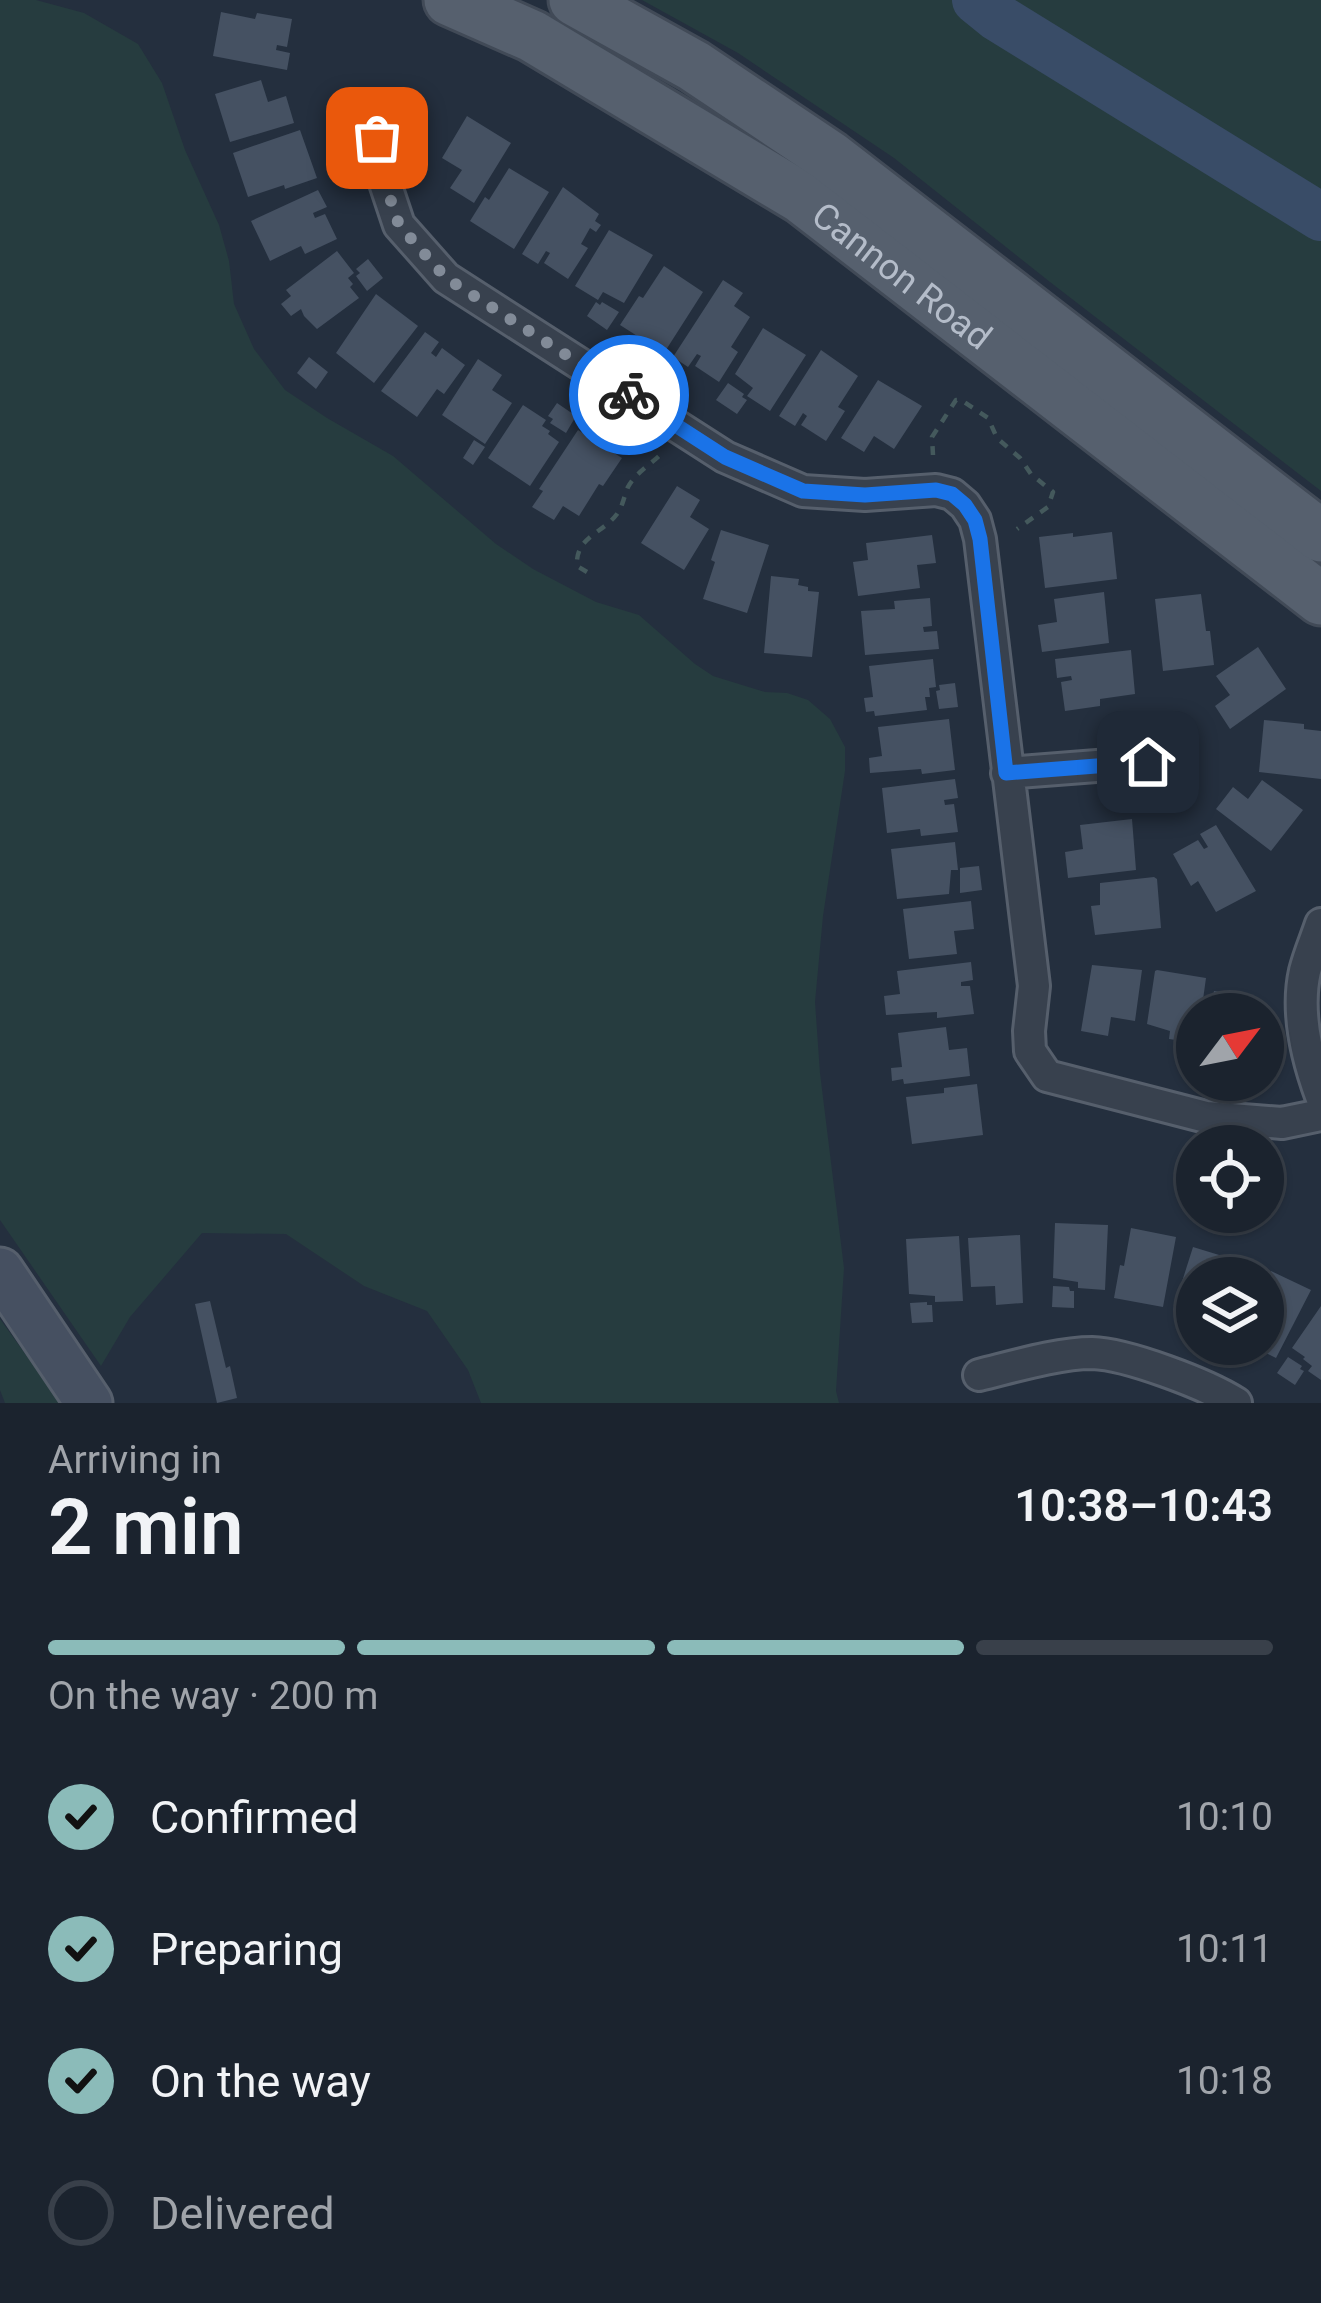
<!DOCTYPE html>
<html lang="en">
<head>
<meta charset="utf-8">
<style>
	:root { --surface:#1b232e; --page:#282f3a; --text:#f1f3f6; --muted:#a0a4aa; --line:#39404a; --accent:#8bbbb9 }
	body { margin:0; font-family:Roboto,sans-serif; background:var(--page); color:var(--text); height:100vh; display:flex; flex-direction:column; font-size:45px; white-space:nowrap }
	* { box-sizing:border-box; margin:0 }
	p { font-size:39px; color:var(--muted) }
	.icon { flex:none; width:66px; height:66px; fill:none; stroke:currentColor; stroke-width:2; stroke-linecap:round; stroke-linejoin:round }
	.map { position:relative; height:1403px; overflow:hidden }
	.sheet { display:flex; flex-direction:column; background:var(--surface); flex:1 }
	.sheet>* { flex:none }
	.needle { width:78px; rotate:58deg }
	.controls { position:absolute; left:1176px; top:993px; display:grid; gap:24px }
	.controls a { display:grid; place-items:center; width:108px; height:108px; border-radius:50%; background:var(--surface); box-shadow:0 3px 9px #0004,0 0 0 3px var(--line); font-size:60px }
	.pin { position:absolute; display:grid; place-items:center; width:102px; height:102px; color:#fff; margin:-51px; border-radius:24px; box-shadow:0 6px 18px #0006 }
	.courier { position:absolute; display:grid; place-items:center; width:120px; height:120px; margin:-60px; border:9px solid #1a73e8; border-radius:50%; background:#fff; color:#222; box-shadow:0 3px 15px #0007 }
	.head em { font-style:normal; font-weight:600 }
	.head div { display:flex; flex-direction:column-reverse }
	.head { display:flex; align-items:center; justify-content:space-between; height:204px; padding:0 48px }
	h1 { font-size:78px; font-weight:600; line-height:90px }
	.bar { display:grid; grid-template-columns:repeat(4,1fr); gap:18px 12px; align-content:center; height:144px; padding:0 48px }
	.bar i { height:15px; border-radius:9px; background:var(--line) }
	.bar .on { background:var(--accent) }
	.bar p { grid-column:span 4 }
	ol { padding:0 48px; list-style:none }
	li { display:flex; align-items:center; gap:36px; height:132px }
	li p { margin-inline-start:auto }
	li .icon { padding:12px; border-radius:50%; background:var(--accent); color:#111; stroke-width:4 }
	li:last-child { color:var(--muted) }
	li i { width:66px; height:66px; border:6px solid var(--line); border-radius:50% }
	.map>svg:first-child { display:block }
</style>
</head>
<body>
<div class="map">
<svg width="1321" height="1403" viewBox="0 0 1321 1403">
	<rect width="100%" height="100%" fill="#242f3e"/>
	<path fill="#263c3f" d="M0,0H36L84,13L138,44L162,83L185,150L219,225L229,261L234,304L254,349L285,390L327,418L393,456L496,544L533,569L596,602L639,615L695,664L713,676L765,692L787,693L808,700L830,719L845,747V771L823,916L815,1002L820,1073L844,1268L836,1391L839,1403H481L468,1370L427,1311L364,1286L286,1234L202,1233L130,1317L101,1366L0,1220Z
		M642,0H1321V491L1050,282L894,158L738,53Z
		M0,1319L55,1395L59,1403H5L0,1390Z"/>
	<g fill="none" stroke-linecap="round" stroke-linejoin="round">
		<path stroke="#394c67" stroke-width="48" d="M976,0L997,17L1321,217"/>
	</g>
	<path fill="#455162" d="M221,12L255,19L257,13L292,19L287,47L277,45L276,50L290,53L287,70L213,56Z
		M261,80L268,102L286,96L294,123L230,142L215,94Z
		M467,116L511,143L474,203L450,188L462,170L442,158Z
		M300,130L317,178L285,189L284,185L248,197L233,153Z
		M509,168L549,192L514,249L470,221L485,197L489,200Z
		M563,187L599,214L595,221L601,225L596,232L590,228L581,244L588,248L568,279L544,263L550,253L546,251L538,264L522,254Z
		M318,190L327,207L313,213L315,218L325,214L337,239L305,254L301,246L270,261L251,221Z
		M609,230L653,255L624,303L603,292L598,300L575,286Z
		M337,251L354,273L348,278L353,284L350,287L359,298L317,329L304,316L301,309L291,316L281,304L291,296L286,290Z
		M368,259L383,278L367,291L356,276L360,273L356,269Z
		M664,266L703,292L664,353L620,325L639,296L643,298Z
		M723,280L743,293L734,306L750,317L731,347L738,352L719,382L695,366L701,356L697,354L688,367L673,357Z
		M376,294L418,326L374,383L336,353Z
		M596,302L600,305L602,302L619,312L607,330L587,316Z
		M763,328L806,355L770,411L747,396L753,388L735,374Z
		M425,332L439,342L431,353L436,357L442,348L465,365L444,394L437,389L417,417L381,391Z
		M821,350L858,376L838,407L845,411L826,441L801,425L807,416L803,413L795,426L779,416Z
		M309,357L328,372L316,389L297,373Z
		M478,359L502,375L492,390L512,403L485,444L442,415Z
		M878,380L922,406L894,449L874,436L864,452L841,438Z
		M728,383L744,394L742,397L747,400L737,414L716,400Z
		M557,403L576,416L566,433L550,423L553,419L548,416Z
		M523,405L546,420L542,426L550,431L548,434L559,442L530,486L488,458Z
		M578,430L622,458L603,486L599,484L579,516L563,506L554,520L532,507L543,491L539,489Z
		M474,440L485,447L473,465L463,458Z
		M677,486L700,500L690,517L709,529L684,570L641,543Z
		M721,530L769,545L747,613L703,599L715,562L711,560Z
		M1112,532L1117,579L1045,588L1039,537L1073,533V537Z
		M932,535L936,563L917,565L920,588L858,596L853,562L868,560L866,543Z
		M771,576L799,579L798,585L808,587V591L819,592L812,657L764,653Z
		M1104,592L1109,643L1042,652L1038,625L1057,622L1054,599Z
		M1201,594L1206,631H1210L1214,665L1163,671L1155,599Z
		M930,598L932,626L923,627L924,632L937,631L939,649L865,655L861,611L895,609L894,601Z
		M1258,647L1286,689L1230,729L1215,706L1230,695L1216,676Z
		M1131,650L1135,694L1100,699V706L1065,711L1061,682L1072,680L1071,676L1057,678L1055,659Z
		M933,659L936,687L929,688L930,697H925L927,710L875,716L874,711L866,712L864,698L873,697L869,666Z
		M955,683L958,707L939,709L936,691L940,690L939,685Z
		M949,719L955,770L922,774L921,769L870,773L869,758L882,756L878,727Z
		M1264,720L1304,724V729L1321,731V779L1259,772Z
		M955,779L958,798L944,800L945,805L954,804L958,832L921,836L920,829L887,833L882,788Z
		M1262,780L1303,810L1271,851L1216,809L1233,787L1248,799Z
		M1132,819L1136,870L1068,878L1065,852L1083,849L1080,825Z
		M1216,825L1256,891L1216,912L1198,881L1191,886L1173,854L1198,840L1204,849L1208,847L1200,834Z
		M955,842L958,870H951L949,894L897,899L891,849Z
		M979,866L982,890L960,893V868Z
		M1154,877L1157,879L1161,928L1095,935L1091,906L1100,905V883Z
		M971,901L974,929L954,931L957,954L909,959L903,909Z
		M971,962L973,980L961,982V986H970L974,1014L937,1018V1012L886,1015L884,996L900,994L897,971Z
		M1092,965L1142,970L1135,1021L1111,1017L1108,1036L1081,1031Z
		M1157,970L1206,978L1201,1014H1197V1043L1169,1039L1170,1031L1147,1024L1155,971Z
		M1214,991L1255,997L1252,1014H1210Z
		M946,1027L949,1050L967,1048L970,1076L904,1084L903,1079L892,1081L891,1068L902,1067L898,1033Z
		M977,1084L983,1135L912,1144L906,1097L944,1093V1088Z
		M1055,1223L1108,1225L1105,1290L1078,1288V1282L1053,1278Z
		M1131,1228L1176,1237L1163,1307L1114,1298L1120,1265L1124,1266Z
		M1020,1235L1023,1303L996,1305L995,1286L971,1287L968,1238Z
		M959,1236L963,1301L935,1302V1296L909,1294L906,1239Z
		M1193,1247L1242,1262L1237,1278H1197V1317L1173,1310Z
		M1271,1271L1311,1290L1276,1358L1260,1350L1266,1337L1263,1335V1287Z
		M1053,1286L1069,1287L1070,1291H1074V1308L1052,1307Z
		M210,1301L226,1368L230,1366L237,1398L217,1403L195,1304Z
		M927,1302V1305H932L933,1322L912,1323L910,1303Z
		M1321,1306V1380L1308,1371L1312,1366L1303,1359L1305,1357L1292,1348Z
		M1288,1357L1302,1366L1300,1369L1304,1371L1295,1385L1277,1373Z"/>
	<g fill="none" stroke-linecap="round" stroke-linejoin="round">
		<g stroke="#565f6c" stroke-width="36">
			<path id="street" d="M375,108L380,168L399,225L446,278L725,457L803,491L865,495L936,490L952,494L965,505L975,520L980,539L1034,986L1029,1031L1030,1051L1047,1076L1206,1117L1282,1123L1321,1115
				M1007,773L1148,762
				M1321,924C1316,939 1309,955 1305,971C1296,1011 1307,1058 1321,1096
				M979,1375C1012,1367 1058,1353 1092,1353C1127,1354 1206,1384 1236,1403"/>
		</g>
		<g stroke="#565f6c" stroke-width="51">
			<path id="secondary" d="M0,1271L89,1403"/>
		</g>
		<g stroke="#414a57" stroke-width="57">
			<g id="primary">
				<path id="s1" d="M450,0L532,36L802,198L1321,599"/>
				<path d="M575,0L694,66L830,157L1321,536"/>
			</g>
		</g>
		<path stroke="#44595c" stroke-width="4.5" stroke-dasharray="9 9" stroke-linecap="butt" d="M933,455L932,437L956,400H961L988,418L997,438L1020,458L1031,474L1053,492L1048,507L1017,529
			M587,572L577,566C575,537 602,534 617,514C623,506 624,496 628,487C635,473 653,463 663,452"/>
		<use href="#street" stroke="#38414e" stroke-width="30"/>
		<use href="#secondary" stroke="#465061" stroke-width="45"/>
		<use href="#primary" stroke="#56606e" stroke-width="51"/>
	</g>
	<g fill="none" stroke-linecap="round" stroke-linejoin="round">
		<path stroke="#828b98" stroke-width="12" stroke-dasharray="0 21.6" d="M377,138L380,168L399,225L446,278L629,395"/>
		<path stroke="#1a73e8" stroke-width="15" d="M629,395L725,457L803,491L865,495L936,490L952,494L965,505L975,520L980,539L1006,773L1148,762"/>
	</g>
	<g text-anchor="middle" stroke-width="9" stroke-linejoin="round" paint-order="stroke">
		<g font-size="36" fill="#b4bcc9" stroke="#1d2633">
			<text dy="13" stroke="none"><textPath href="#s1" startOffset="531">Cannon Road</textPath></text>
		</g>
	</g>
</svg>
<div class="controls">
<a><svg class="needle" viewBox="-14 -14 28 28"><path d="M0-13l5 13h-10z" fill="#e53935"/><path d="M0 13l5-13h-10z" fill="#a0a4aa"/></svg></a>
<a><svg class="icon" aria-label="locate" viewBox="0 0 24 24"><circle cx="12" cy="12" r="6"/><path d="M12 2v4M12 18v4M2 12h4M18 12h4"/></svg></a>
<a><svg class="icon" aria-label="layers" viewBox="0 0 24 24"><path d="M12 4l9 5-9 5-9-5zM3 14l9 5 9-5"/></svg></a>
</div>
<div class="pin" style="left:377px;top:138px;background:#ea580c"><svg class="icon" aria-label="bag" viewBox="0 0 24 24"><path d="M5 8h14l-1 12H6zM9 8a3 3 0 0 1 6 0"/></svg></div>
<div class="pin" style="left:1148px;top:762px;background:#1f2937"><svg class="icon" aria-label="home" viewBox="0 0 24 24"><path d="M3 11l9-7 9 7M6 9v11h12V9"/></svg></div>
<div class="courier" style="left:629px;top:395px"><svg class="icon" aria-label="bike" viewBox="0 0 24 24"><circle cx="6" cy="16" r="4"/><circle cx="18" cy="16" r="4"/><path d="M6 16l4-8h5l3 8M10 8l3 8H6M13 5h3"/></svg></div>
</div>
<section class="sheet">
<div class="head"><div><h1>2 min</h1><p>Arriving in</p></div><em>10:38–10:43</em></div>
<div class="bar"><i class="on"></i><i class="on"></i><i class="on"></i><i></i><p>On the way · 200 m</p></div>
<ol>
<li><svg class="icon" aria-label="check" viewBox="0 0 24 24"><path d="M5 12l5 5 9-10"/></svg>Confirmed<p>10:10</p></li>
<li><svg class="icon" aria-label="check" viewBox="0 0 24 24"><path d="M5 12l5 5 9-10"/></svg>Preparing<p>10:11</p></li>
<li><svg class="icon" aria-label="check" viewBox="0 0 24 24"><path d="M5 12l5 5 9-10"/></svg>On the way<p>10:18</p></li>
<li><i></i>Delivered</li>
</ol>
</section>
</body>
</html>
